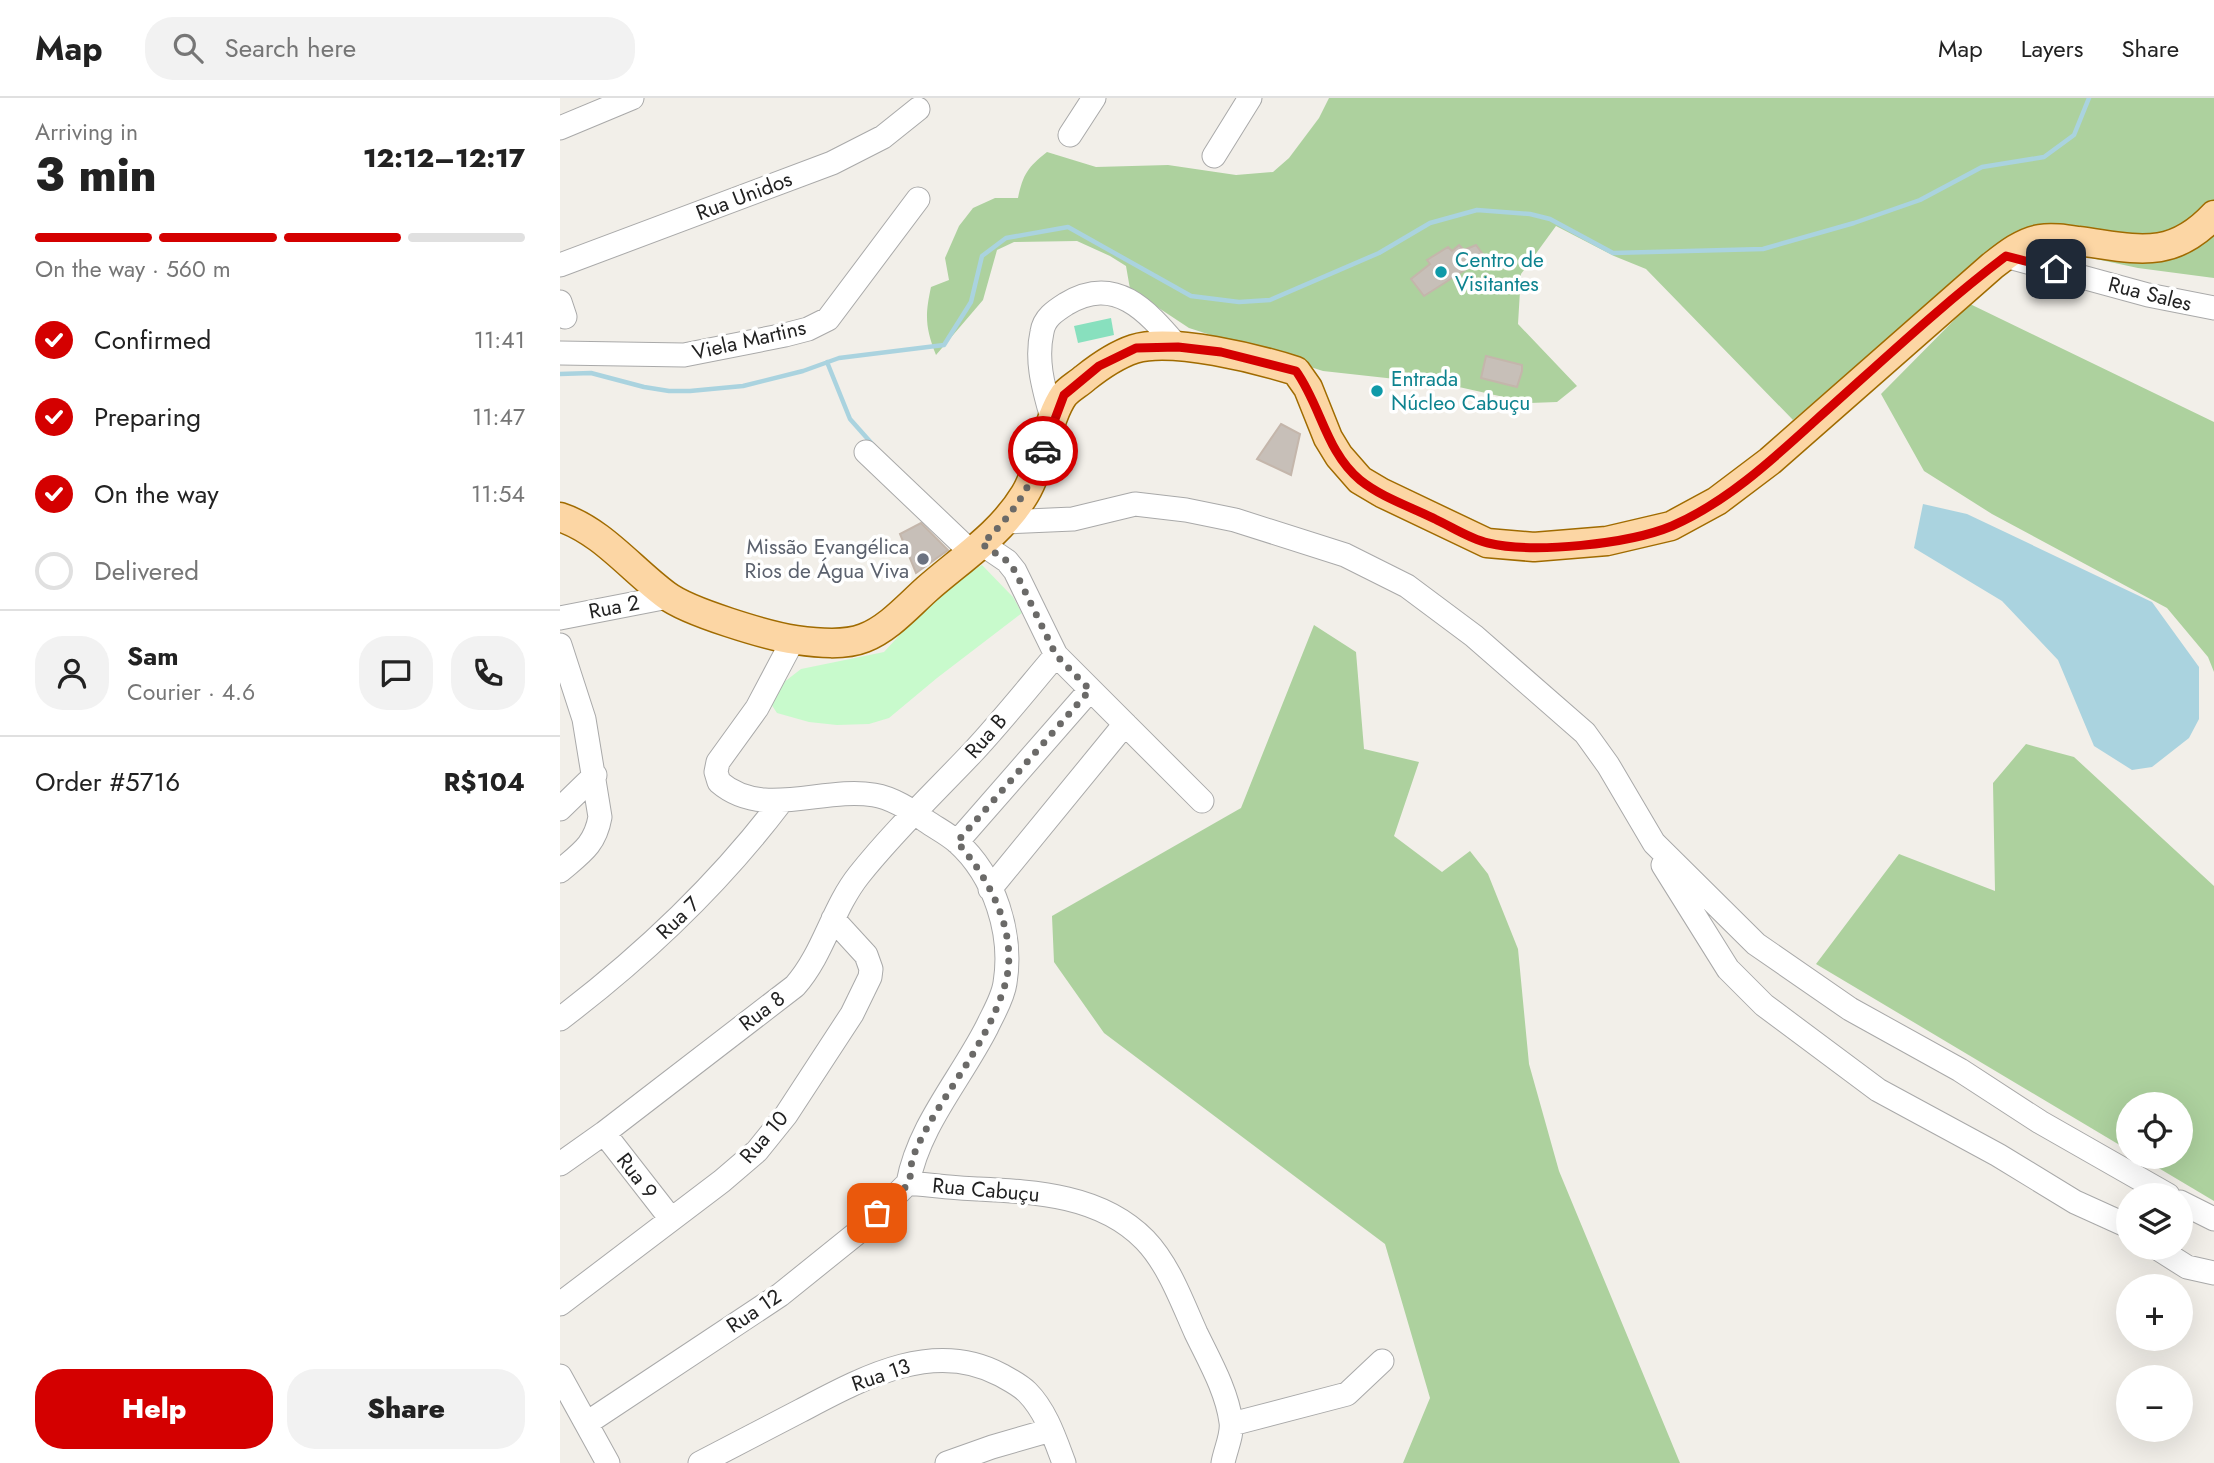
<!DOCTYPE html>
<html lang="en">
<head>
<meta charset="utf-8">
<style>
	:root { --surface:#fff; --page:#f2f2f2; --text:#222; --muted:#767676; --line:#e0e0e0; --accent:#d40000 }
	body { margin:0; font-family:Jost,sans-serif; background:var(--page); color:var(--text); height:100vh; display:flex; flex-direction:column; font-size:26px; white-space:nowrap }
	* { box-sizing:border-box; margin:0 }
	p { font-size:23px; color:var(--muted) }
	.icon { flex:none; width:38px; height:38px; fill:none; stroke:currentColor; stroke-width:2; stroke-linecap:round; stroke-linejoin:round }
	.map { position:relative; flex:1; overflow:hidden }
	.details { display:flex; flex-direction:column; background:var(--surface); width:560px }
	.details>* { flex:none }
	.buttons { position:absolute; left:1556px; top:994px; display:grid; gap:14px }
	.buttons a { display:grid; place-items:center; width:77px; height:77px; border-radius:50%; background:var(--surface); box-shadow:0 7px 28px #0002; font-size:35px }
	.pin { position:absolute; display:grid; place-items:center; width:60px; height:60px; color:#fff; margin:-30px; border-radius:14px; box-shadow:0 4px 10px #0006 }
	.courier { position:absolute; display:grid; place-items:center; width:70px; height:70px; margin:-35px; border:5px solid #d40000; border-radius:50%; background:#fff; color:#222; box-shadow:0 2px 9px #0007 }
	.headline em { font-style:normal; font-weight:800 }
	.headline div { display:flex; flex-direction:column-reverse }
	.headline { display:flex; align-items:center; justify-content:space-between; height:119px; padding:0 35px }
	h1 { font-size:46px; font-weight:800; line-height:52px }
	.bar { display:grid; grid-template-columns:repeat(4,1fr); gap:10px 7px; align-content:center; height:84px; padding:0 35px }
	.bar i { height:9px; border-radius:5px; background:var(--line) }
	.bar .current { background:var(--accent) }
	.bar p { grid-column:span 4 }
	.line { display:flex; align-items:center; gap:18px; padding:0 35px; border-top:2px solid var(--line) }
	.line div { flex:1 }
	.round { display:grid; place-items:center; flex:none; width:74px; height:74px; border-radius:28px; background:var(--page) }
	ol { padding:0 35px; list-style:none }
	li { display:flex; align-items:center; gap:21px; height:77px }
	li p { margin-inline-start:auto }
	li .icon { padding:7px; border-radius:50%; background:var(--accent); color:#fff; stroke-width:4 }
	li:last-child { color:var(--muted) }
	li i { width:38px; height:38px; border:4px solid var(--line); border-radius:50% }
	.cta { display:flex; gap:14px; margin-top:auto; padding:14px 35px }
	.cta a { flex:1; height:80px; border-radius:28px; background:var(--accent); color:#fff; font-size:28px; font-weight:800; line-height:80px; text-align:center }
	.cta a+a { background:var(--page); color:var(--text) }
	header { display:flex; align-items:center; gap:42px; box-sizing:border-box; height:98px; padding:0 35px; background:var(--surface); border-bottom:2px solid var(--line) }
	header strong { font-size:33px }
	nav { display:flex; gap:38px; margin-inline-start:auto; font-size:24px }
	.search { width:490px; height:63px; background:var(--page); display:flex; align-items:center; gap:18px; box-sizing:border-box; padding:0 24px; border-radius:28px; color:var(--muted); font-size:26px }
	main { display:flex; flex:1; min-height:0 }
	.map>svg:first-child { display:block }
</style>
</head>
<body>
<header>
<strong>Map</strong>
<div class="search"><svg class="icon" aria-label="search" viewBox="0 0 24 24"><circle cx="10" cy="10" r="6"/><path d="M15 15l6 6"/></svg>Search here</div>
<nav><a>Map</a><a>Layers</a><a>Share</a></nav>
</header>
<main>
<section class="details">
<div class="headline"><div><h1>3 min</h1><p>Arriving in</p></div><em>12:12–12:17</em></div>
<div class="bar"><i class="current"></i><i class="current"></i><i class="current"></i><i></i><p>On the way · 560 m</p></div>
<ol>
<li><svg class="icon" aria-label="check" viewBox="0 0 24 24"><path d="M5 12l5 5 9-10"/></svg>Confirmed<p>11:41</p></li>
<li><svg class="icon" aria-label="check" viewBox="0 0 24 24"><path d="M5 12l5 5 9-10"/></svg>Preparing<p>11:47</p></li>
<li><svg class="icon" aria-label="check" viewBox="0 0 24 24"><path d="M5 12l5 5 9-10"/></svg>On the way<p>11:54</p></li>
<li><i></i>Delivered</li>
</ol>
<div class="line" style="height:126px"><a class="round"><svg class="icon" aria-label="person" viewBox="0 0 24 24"><circle cx="12" cy="8" r="4"/><path d="M4 21q1-7 8-7t8 7"/></svg></a><div><b>Sam</b><p>Courier · 4.6</p></div><a class="round"><svg class="icon" aria-label="chat" viewBox="0 0 24 24"><path d="M4 5h16v11H9l-5 4z"/></svg></a><a class="round"><svg class="icon" aria-label="phone" viewBox="0 0 24 24"><path d="M5 4h4l2 5-3 2q2 4 5 5l2-3 5 2v4C11 20 4 13 5 4z"/></svg></a></div>
<div class="line" style="height:91px"><div>Order #5716</div><b>R$104</b></div>
<div class="cta"><a>Help</a><a>Share</a></div>
</section>
<div class="map">
<svg width="1654" height="1365" viewBox="0 0 1654 1365">
	<rect width="100%" height="100%" fill="#f2efe9"/>
	<path fill="#add19e" d="M769,0H1654V180L1578,170L1447,142L1233,322L1086,171L1054,158L996,128L961,176L958,226L1017,288L997,304L970,305L890,287L763,273L629,230L570,191L566,168L550,158L517,143L454,144L437,152L423,202L376,257C365,229 365,217 371,189L389,182L385,160L399,128L413,110L435,100H458C463,76 468,69 487,54L536,69L608,67L676,77L713,74L729,60L759,20Z
		M1410,206L1654,324V574L1648,559L1607,510L1432,416L1364,373L1321,296Z
		M754,527L796,554L804,651L859,664L834,738L882,774L910,753L928,776L958,851L969,966L999,1073L1120,1365H843L870,1300L825,1146L544,935L494,864L492,818L681,710Z
		M1466,646L1514,659L1654,788V1103L1580,1059H1620V1006H1568V1052L1256,866L1339,756L1435,793L1433,685Z"/>
	<path fill="#c8facc" d="M422,467L453,499L462,515L377,580L329,620L309,626L277,627L249,624L217,615L211,606L219,588L241,571L324,554L346,530L400,481Z"/>
	<path fill="#88e0be" d="M551,220L554,237L518,245L514,228Z"/>
	<path fill="#aad3df" d="M1363,406L1407,416L1592,504L1639,569V621L1629,640L1592,669L1572,672L1534,648L1498,562L1442,503L1354,450Z"/>
	<g fill="none" stroke-linecap="round" stroke-linejoin="round">
		<path stroke="#aad3df" stroke-width="4.5" d="M267,264L290,321L314,348
			M0,276L31,275L84,289L109,293H130L183,288L243,273L279,260L384,247L411,204L422,158L446,140L508,129L631,198L679,204L710,202L819,155L870,125L917,112L970,116L990,121L1053,155L1203,151L1294,125L1360,102L1422,69L1484,59L1514,37L1529,0"/>
	</g>
	<path fill="#c7bfb8" stroke="#c4b6ab" stroke-width="2" d="M899,147L904,152L916,147L925,159L864,198L851,181L870,166L867,162L888,149L892,153Z
		M926,258L962,267V273L957,289L921,280Z
		M721,326L740,336L731,377L697,361Z
		M361,425L388,452L356,475L340,436Z"/>
	<g fill="none" stroke-linecap="round" stroke-linejoin="round">
		<g stroke="#a9a9a9" stroke-width="25">
			<path id="minor" d="M0,30L72,0
				M510,37L534,0
				M654,58L690,0
				M1445,158L1588,197L1654,210
				M0,167L272,65L323,39L358,11
				M0,204L5,219
				M0,255L124,257L225,237L248,231L268,221L358,101
				M493,324C485,294 475,265 482,234C484,220 495,213 506,206C556,176 587,213 618,249
				M306,354L411,454
				M445,424L513,421L575,406L626,412L675,422L785,457L847,488L914,538L1025,635L1048,667L1094,745L1196,846L1290,911L1400,972L1480,1024L1608,1097
				M422,446L447,463L455,473L496,557L642,703
				M0,520L108,499
				M233,542L197,610L158,664L156,674L159,684C203,722 263,688 314,697C333,700 351,712 366,723C376,730 388,736 397,744C435,778 453,836 445,885C443,900 433,916 427,929C400,982 359,1027 348,1085
				M0,547L24,621L40,719C35,747 21,755 0,773
				M0,711L35,677
				M397,744L530,592
				M1103,767L1168,871L1204,907L1318,992L1438,1057L1515,1104L1568,1128
				M430,791L565,626
				M0,921C83,858 158,787 221,704
				M44,1035L111,1121
				M0,1066L44,1035L235,888C264,855 272,811 299,777C334,733 374,695 412,655C441,624 468,590 496,557
				M348,1085C371,1087 394,1090 417,1091C476,1094 541,1097 585,1142C609,1167 622,1204 636,1235C649,1262 667,1293 671,1324C673,1336 665,1353 663,1365
				M1620,1104L1654,1121
				M1597,1150L1627,1169L1654,1175
				M0,1206L162,1083L197,1053L226,1017L292,916L310,879L311,871L306,857L273,821
				M0,1278L48,1365
				M27,1325L220,1197L302,1131L348,1085
				M672,1326L787,1296L822,1263
				M140,1365C173,1348 207,1330 240,1313C301,1281 373,1240 441,1277C450,1282 460,1287 467,1294C486,1313 495,1341 504,1365
				M387,1365L432,1349L491,1332"/>
		</g>
		<g stroke="#a06b00" stroke-width="31">
			<path id="major" d="M0,419C42,433 71,471 106,497C128,514 208,538 236,542C257,545 284,548 304,540C328,531 348,508 367,491C401,461 441,436 465,396C482,368 487,321 504,297C509,291 518,286 525,280C540,268 556,257 574,251C612,239 698,261 736,273L748,290L768,340L779,358L800,382L822,395L927,445L974,449L1047,443L1111,428L1157,403L1210,363L1432,168C1446,157 1462,144 1480,141C1492,139 1505,141 1518,143C1574,150 1610,164 1654,117"/>
		</g>
		<use href="#minor" stroke="#fff" stroke-width="23"/>
		<use href="#major" stroke="#fcd6a4" stroke-width="28"/>
	</g>
	<g fill="none" stroke-linecap="round" stroke-linejoin="round">
		<path stroke="#6b6a68" stroke-width="7" stroke-dasharray="0 12.6" d="M317,1115C326,1107 342,1096 348,1085C352,1078 350,1067 353,1059C358,1046 365,1033 372,1021C397,979 429,938 444,890C461,839 430,781 397,744L530,592L496,557L455,473L447,463L422,446C452,417 469,393 483,353"/>
		<path stroke="#d40000" stroke-width="9" d="M483,353L504,297L539,268L576,250L618,249L661,254L736,273C761,308 766,354 800,382C821,399 851,409 875,421C892,429 910,441 928,445C974,456 1069,446 1112,428C1167,404 1213,361 1257,321C1319,266 1380,208 1446,158L1496,171"/>
	</g>
	<g fill="#0f9aa8" stroke="#fff" stroke-width="2.5">
		<circle cx="881" cy="174" r="7"/>
		<circle cx="817" cy="293" r="7"/>
	</g>
	<circle fill="#6b7280" stroke="#fff" stroke-width="2.5" cx="363" cy="461" r="7"/>
	<g text-anchor="middle" stroke-width="7" stroke-linejoin="round" paint-order="stroke">
		<g font-size="21" fill="#222" stroke="#fff">
			<text transform="translate(184 98) rotate(-21)" y="7">Rua Unidos</text>
			<text transform="translate(1590 196) rotate(14)" y="7">Rua Sales</text>
			<text transform="translate(189 242) rotate(-13)" y="7">Viela Martins</text>
			<text transform="translate(54 509) rotate(-11)" y="7">Rua 2</text>
			<text transform="translate(426 638) rotate(-49)" y="7">Rua B</text>
			<text transform="translate(118 820) rotate(-44)" y="7">Rua 7</text>
			<text transform="translate(202 913) rotate(-37)" y="7">Rua 8</text>
			<text transform="translate(204 1039) rotate(-49)" y="7">Rua 10</text>
			<text transform="translate(77 1078) rotate(52)" y="7">Rua 9</text>
			<text transform="translate(426 1092) rotate(5)" y="7">Rua Cabuçu</text>
			<text transform="translate(194 1213) rotate(-34)" y="7">Rua 12</text>
			<text transform="translate(321 1277) rotate(-19)" y="7">Rua 13</text>
		</g>
		<g font-size="21" fill="#0d838f" stroke="#fff" text-anchor="start">
			<text x="895" y="169">Centro de<tspan x="895" dy="24">Visitantes</tspan></text>
			<text x="831" y="288">Entrada<tspan x="831" dy="24">Núcleo Cabuçu</tspan></text>
		</g>
		<g font-size="21" fill="#5b616d" stroke="#fff" text-anchor="end">
			<text x="349" y="456">Missão Evangélica<tspan x="349" dy="24">Rios de Água Viva</tspan></text>
		</g>
	</g>
</svg>
<div class="buttons">
<a><svg class="icon" aria-label="locate" viewBox="0 0 24 24"><circle cx="12" cy="12" r="6"/><path d="M12 2v4M12 18v4M2 12h4M18 12h4"/></svg></a>
<a><svg class="icon" aria-label="layers" viewBox="0 0 24 24"><path d="M12 4l9 5-9 5-9-5zM3 14l9 5 9-5"/></svg></a>
<a>+</a>
<a>−</a>
</div>
<div class="pin" style="left:317px;top:1115px;background:#ea580c"><svg class="icon" aria-label="bag" viewBox="0 0 24 24"><path d="M5 8h14l-1 12H6zM9 8a3 3 0 0 1 6 0"/></svg></div>
<div class="pin" style="left:1496px;top:171px;background:#1f2937"><svg class="icon" aria-label="home" viewBox="0 0 24 24"><path d="M3 11l9-7 9 7M6 9v11h12V9"/></svg></div>
<div class="courier" style="left:483px;top:353px"><svg class="icon" aria-label="car" viewBox="0 0 24 24"><path d="M5 17H2v-5l4-1 3-4h7l3 4 3 1v5h-3M9 17h6M6 11h13"/><circle cx="7" cy="17" r="2"/><circle cx="17" cy="17" r="2"/></svg></div>
</div>
</main>
</body>
</html>
